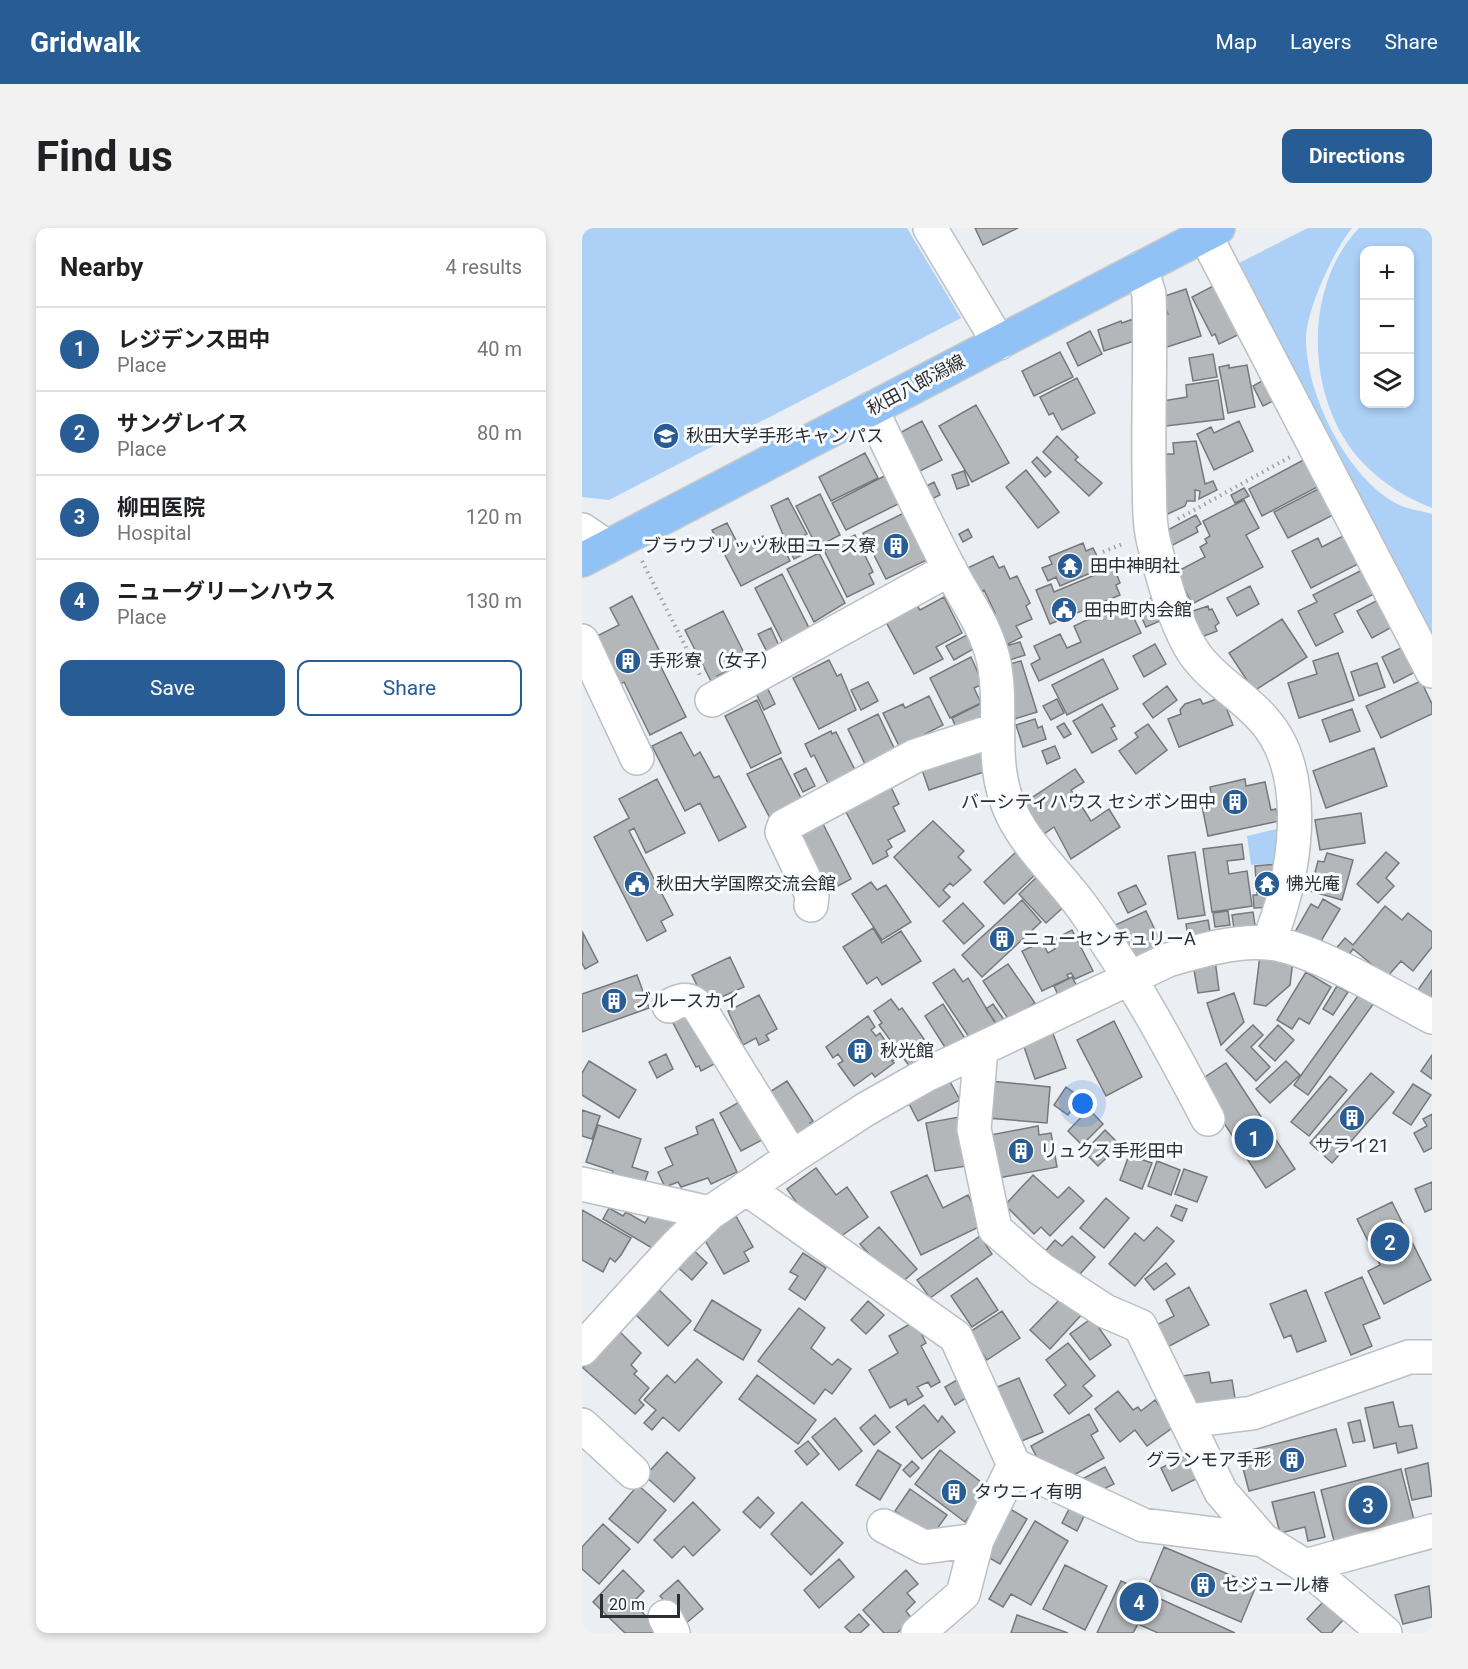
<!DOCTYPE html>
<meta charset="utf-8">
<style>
body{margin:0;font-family:Roboto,"Noto Sans JP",sans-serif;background:#f2f2f2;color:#202124}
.controls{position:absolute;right:18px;top:18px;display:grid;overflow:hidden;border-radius:12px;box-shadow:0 3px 9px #0003}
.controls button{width:54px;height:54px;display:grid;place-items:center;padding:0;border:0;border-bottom:2px solid #e0e0e0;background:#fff;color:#202124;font:30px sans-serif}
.scale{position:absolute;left:18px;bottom:15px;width:80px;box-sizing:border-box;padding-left:6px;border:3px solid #2c2e2f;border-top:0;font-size:16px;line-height:21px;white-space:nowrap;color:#2c2e2f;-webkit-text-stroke:4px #f8fbff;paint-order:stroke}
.you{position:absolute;left:501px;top:876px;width:21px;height:21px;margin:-15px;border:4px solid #fff;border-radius:50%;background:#1a73e8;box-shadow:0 0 0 9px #1a73e833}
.badge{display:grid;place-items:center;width:39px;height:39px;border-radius:50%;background:#275c95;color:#fff;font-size:20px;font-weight:700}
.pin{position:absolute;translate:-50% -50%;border:3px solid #fff;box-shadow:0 2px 6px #0006}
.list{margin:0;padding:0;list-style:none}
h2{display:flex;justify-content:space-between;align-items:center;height:78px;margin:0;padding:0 24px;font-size:26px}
h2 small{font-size:20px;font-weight:400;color:#757577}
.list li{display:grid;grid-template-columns:39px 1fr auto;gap:18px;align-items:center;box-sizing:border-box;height:84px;padding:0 24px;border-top:2px solid #e0e0e0}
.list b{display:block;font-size:22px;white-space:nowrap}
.list p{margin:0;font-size:20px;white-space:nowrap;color:#757577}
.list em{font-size:20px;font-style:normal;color:#757577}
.actions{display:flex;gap:12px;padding:18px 24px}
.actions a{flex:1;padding:14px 0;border:2px solid #275c95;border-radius:12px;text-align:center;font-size:21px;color:#275c95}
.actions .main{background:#275c95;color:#fff}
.icon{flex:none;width:33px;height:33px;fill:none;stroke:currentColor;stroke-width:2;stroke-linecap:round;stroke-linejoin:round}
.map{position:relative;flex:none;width:850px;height:1405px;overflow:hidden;border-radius:12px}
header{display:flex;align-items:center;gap:36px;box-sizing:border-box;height:84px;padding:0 30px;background:#275c95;color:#fff}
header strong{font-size:28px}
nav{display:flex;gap:33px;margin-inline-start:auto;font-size:21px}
.intro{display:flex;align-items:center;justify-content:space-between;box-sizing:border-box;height:144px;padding:0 36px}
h1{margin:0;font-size:42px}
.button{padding:15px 27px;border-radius:12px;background:#275c95;color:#fff;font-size:21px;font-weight:700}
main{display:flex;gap:36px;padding:0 36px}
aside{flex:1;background:#fff;border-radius:12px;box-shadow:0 3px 9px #0003}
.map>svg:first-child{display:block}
.green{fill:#add0f7;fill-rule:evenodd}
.building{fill:#b4b7ba;stroke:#76797c;stroke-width:1.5}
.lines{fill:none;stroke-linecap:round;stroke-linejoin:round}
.minor-casing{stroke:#bcbfc3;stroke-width:36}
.major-casing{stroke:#c8c9c9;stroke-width:36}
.path{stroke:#9fa1a4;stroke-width:4;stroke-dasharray:1.5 4.5;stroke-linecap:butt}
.minor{stroke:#fff;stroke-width:33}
.major{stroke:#91c2f6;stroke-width:33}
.labels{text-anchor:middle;stroke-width:6;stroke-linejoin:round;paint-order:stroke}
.street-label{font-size:18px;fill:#2c2e2f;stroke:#f8fbff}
.poi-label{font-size:18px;fill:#2c2e2f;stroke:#f8fbff;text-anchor:start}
</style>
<header>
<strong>Gridwalk</strong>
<nav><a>Map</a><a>Layers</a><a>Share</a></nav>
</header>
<div class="intro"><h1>Find us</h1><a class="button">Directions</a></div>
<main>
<aside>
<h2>Nearby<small>4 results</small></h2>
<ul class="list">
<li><span class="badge">1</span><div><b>レジデンス田中</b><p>Place</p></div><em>40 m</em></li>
<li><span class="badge">2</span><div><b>サングレイス</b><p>Place</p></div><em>80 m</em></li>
<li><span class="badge">3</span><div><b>柳田医院</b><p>Hospital</p></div><em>120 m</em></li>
<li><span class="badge">4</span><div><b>ニューグリーンハウス</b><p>Place</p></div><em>130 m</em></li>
</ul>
<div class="actions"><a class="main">Save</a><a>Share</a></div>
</aside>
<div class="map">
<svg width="850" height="1405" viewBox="0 0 850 1405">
<rect width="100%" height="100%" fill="#ebeef2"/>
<path class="green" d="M0,0H325L379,90L27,272L0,269Z
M726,0H770C752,22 723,84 724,113C725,168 765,249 815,276C825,281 839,283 850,286V414L657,35Z
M777,0H850V280C825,270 801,256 781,235C724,175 719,61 777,0ZM782,22H828V176H782Z
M703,599L702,635L669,637L665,608Z"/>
<path class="building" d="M393,0H436L401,17Z
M637,55L658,106L637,116L633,106L630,108L610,69Z
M604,61L619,108L579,121L574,90L586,86L580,69Z
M551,91L558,111L522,123L516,102L539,93L540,95Z
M508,103L520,126L496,138L485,115Z
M478,124L491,149L452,168L440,143Z
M631,126L635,149L611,153L607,130Z
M647,137V140L665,137L673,179L646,185L637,139Z
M687,149L697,170L681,178L671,158Z
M495,150L513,185L480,202L471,185L467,187L458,169Z
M636,152L642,191L584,198L574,174L605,169L604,157Z
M394,177L427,235L390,254L357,198Z
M340,193L360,232L332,246L312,208Z
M657,193L671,223L632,242L615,206L629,199L632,205Z
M475,208L496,229L493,232L520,255L507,268L461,224Z
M614,213L623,256L631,253L635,262L617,271L618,263L613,262V273H605L603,278L577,290L582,226H592L591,215Z
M283,225L296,250L249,273L237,249Z
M455,229L469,244L463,249L450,234Z
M727,229L741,256L680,288L667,261Z
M444,242L477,284L456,300L424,259Z
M382,243L387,257L375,261L370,247Z
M308,245L318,275L264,302L250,275Z
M352,254L358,267L342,275L335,263Z
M662,260L667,268L653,275L649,267Z
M738,260L751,287L706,310L692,284Z
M238,266L258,307L235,319L214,278Z
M206,270L225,306L221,308L224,313L227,311L232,321L212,331L207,321L210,319L207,314L205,316L189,278Z
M662,272L677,300L664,307L681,339L610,376L594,344L623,329L618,319L625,315L623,311L628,308L621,293Z
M324,284L347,331L304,351L281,305Z
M614,287L619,296L614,299L616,304L587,319L580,305Z
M145,295L156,316L161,313L163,317L181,308L187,319L198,313L208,333L159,358L130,302Z
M386,301L390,309L381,314L377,306Z
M273,307L291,344L287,346L292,356L265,369L242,322Z
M763,307L778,335L729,360L710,323L736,310L740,319Z
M501,315L504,323L511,320L517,332L509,335L513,343L478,358L474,349L466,353L460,340L470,336L467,329Z
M237,325L263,375L232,394L205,341Z
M411,328L417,340L422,338L428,351L435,348L448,375L444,378L450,391L434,398L440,409L420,419L405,389L413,385L402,362L389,368L377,344Z
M532,339L538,355L534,357L538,367L468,396L454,362L469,356L472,364Z
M780,342L792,366L752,386L761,404L734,418L716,383L735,374L731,367Z
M200,346L230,406L203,419L173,360Z
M668,358L677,376L655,388L645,370Z
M576,367L587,389L564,399L554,377Z
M50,368L77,422L72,425L104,489L68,507L42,454L39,456L32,441L22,446L5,413L37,397L28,380Z
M362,369L380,405L354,419L361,431L332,446L303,392L334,376L338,382Z
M796,372L810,399L790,410L775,383Z
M546,378L559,405L457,453L449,436L458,431L452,418L478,406L485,420L499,414L492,398L528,381L530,385Z
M626,378L627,382L630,381L637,395L633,398L635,403L617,410L608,384Z
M141,383L164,429L144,439L146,443L135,448L138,455L132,459L103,402Z
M700,391L725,429L672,463L647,425Z
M189,400L198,420L186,426L176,406Z
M385,407L393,420L372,432L364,418Z
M438,414L443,427L425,433L421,419Z
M573,416L584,436L562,449L551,428Z
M825,417L837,442L812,455L800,429Z
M756,425L772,472L717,490L706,455L735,446L731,433Z
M389,429L401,456L392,460L399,475L368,490L348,450Z
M521,431L536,461L485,487L470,457Z
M247,432L255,448L259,446L274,482L237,501L211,450Z
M439,433L455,484L429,492L420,438Z
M795,435L803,459L777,468L769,444Z
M839,453L850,476V486L799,510L784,478Z
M286,454L296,473L279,482L269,462Z
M183,455L193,476L182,482L172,461Z
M585,458L595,472L571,490L561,476Z
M347,468L361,497L343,506L346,512L320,524L301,485L321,476L323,480Z
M640,469L651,497L597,519L586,491L599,486L598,482L603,476L618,471L621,476Z
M475,471L482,485L469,492L461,478Z
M175,472L199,525L169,540L143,488Z
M402,474L398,496L376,504L370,490Z
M520,476L533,498L529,500L535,511L510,525L491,493Z
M770,481L778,503L748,514L740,492Z
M296,486L313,522L283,536L266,501Z
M453,491L456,500L460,498L464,511L441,519L434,497Z
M482,495L489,506L482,510L475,499Z
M566,496L585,522L554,546L537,523L556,509L553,505Z
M249,503L250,506L254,504L274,544L247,557L232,527L229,529L223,516Z
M99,504L112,528L118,524L132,550L137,548L164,599L137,613L118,575L103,583L70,518Z
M396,517L405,543L347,562L339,539Z
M473,518L478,530L465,536L460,523Z
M792,520L805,558L744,580L731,543Z
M199,530L222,576L189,592L165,546Z
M224,540L233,558L221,564L212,546Z
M493,541L502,554L489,562L509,593L527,581L538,599L489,631L472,599L462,606L439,577Z
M75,551L103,605L64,625L52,600L47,603L91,687L79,693L84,703L65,713L12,609L47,590L37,571Z
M663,551L664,558L683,554L689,582L694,581L697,593L626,608L618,568L629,565L628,559Z
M306,553L317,576L311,579L323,603L306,612L310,619L304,623L306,628L291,636L262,580Z
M779,585L783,615L738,622L733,592Z
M351,593L382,623L376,629L389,642L371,658L368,655L361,662L368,669L357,679L312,629Z
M240,594L269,651L243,665L214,608Z
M660,616L662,631L645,633L647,646L665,643L670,678L630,684L621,621Z
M435,623L455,645L422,676L402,654Z
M613,624L623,687L596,691L586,628Z
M804,624L817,635L804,650L812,658L796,675L775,656Z
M745,625L771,632L760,672L728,663L736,633L742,634Z
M697,636L693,679L672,680L671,667H675L673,638Z
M458,646L485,676L464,695L437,666Z
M289,654L295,662L304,657L329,694L300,712L270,666Z
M554,657L564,676L546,685L536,665Z
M741,671L758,681L732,725L709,711L729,676L736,680Z
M440,672L459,694L400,749L380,727Z
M381,675L402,698L382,716L361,693Z
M803,678L820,692L826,685L850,704V719L831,743L819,733L805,749L771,721L763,732L752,723L763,710L771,717Z
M564,683L581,719L548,734L531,698Z
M646,683L648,697L633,699L631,685Z
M671,684L674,704L653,707L650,687Z
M626,692L630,714L607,717L604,696Z
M291,700L300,715L319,703L339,733L300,757L295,749L285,756L261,719Z
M490,702L511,743L493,751L489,745L485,747L487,750L460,763L440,723L460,714L466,725L473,721L469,713Z
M1,705L16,734L3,741L0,735Z
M678,727L711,732L708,757L684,778L672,776Z
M148,729L162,759L124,776L110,747Z
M633,732L637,762L616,765L611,736Z
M426,736L453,775L427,792L401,753Z
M372,741L381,754L386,750L415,798L389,812L351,755Z
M850,742V778L833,766Z
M724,744L749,759L727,796L717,790L710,801L695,792Z
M55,747L67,780L0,804V766Z
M490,749L497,762L478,771L472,758Z
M755,758L766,764L751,787L741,781Z
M652,765L662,794L639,817L625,775Z
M778,765L792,775L726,867L712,857Z
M177,767L195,801L184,807L187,812L177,817L174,810L161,817L146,783Z
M309,771L317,782L320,780L342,811L339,813L350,829L331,843L297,797L300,795L292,783Z
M361,776L384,812L366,824L343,788Z
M411,776L423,793L416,798L404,781Z
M107,784L136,834L119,843L117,838L114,839L90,793Z
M286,788L293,799L289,802L294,808L298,805L315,830L310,833L312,835L293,849L290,845L272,858L256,836L261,833L256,826L251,830L244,819Z
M532,793L560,849L524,868L495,812Z
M671,797L681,807L669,819L688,839L674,853L644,822Z
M696,797L712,812L693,833L677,818Z
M470,803L484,840L453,851L440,813Z
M84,826L91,841L75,850L67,834Z
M850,827V851L839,843Z
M7,833L54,862L37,890L0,867V845Z
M704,833L718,847L688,875L674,861Z
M644,835L713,941L684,960L631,878L620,851Z
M789,845L812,864L750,935L728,915Z
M748,848L765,862L727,908L709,894Z
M366,850L378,872L336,893L325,872Z
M205,853L231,893L228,895L230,899L214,909L186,865Z
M408,853L468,859L465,895L405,890Z
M831,856L849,867L829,897L811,885Z
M484,859L498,869L486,887L472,877Z
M159,873L180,912L159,923L138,885Z
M507,881L521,896L500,917L486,903Z
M0,882L18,888L10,911L0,908Z
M850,886V920L842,924L832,905L845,898L841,891Z
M377,889L385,938L353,943L344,895Z
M131,891L155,944L129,956L126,950L99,959L96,954L83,959L76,944L91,937L83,920L116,906L114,899Z
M16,897L59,911L50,939L66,944L59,965L28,954L31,943L4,934Z
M456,898L457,907L469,905L475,939L411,951L403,908Z
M523,902L538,917L516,938L502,924Z
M547,927L570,935L560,961L538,952Z
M575,933L598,942L589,967L566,958Z
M234,940L254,967L265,959L286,989L245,1018L205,961Z
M602,941L625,949L615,974L593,966Z
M345,947L361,980L386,967L401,997L339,1027L309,964Z
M451,947L476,970L487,959L502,973L468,1008L459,999L452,1006L423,977Z
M850,954V981L843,984L833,961Z
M524,970L547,990L522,1020L498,1000Z
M810,974L849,1052L802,1076L786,1043L798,1037L775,991Z
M594,977L605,981L600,993L589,988Z
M27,980L41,988L44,984L63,995L69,985L98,990L75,1023L21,991Z
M0,982L49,1010L39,1027L33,1034L28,1030L21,1044L0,1032Z
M154,988L171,1019L162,1024L167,1033L142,1046L120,1007Z
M297,999L335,1041L316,1058L278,1016Z
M575,999L592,1013L553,1058L527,1036L553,1005L562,1013Z
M398,1008L410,1026L348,1070L335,1052Z
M490,1008L513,1029L491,1054L460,1027L473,1012L480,1018Z
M107,1018L125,1035L110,1052L91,1035Z
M221,1025L244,1040L223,1072L207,1061L216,1048L208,1044Z
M584,1035L593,1046L572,1062L563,1051Z
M780,1049L798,1090L781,1097L790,1118L769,1127L743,1065Z
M395,1050L416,1082L390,1099L369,1068Z
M607,1059L627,1097L580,1122L569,1100L592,1088L584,1072Z
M75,1060L109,1093L86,1118L51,1084Z
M724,1062L744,1113L715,1124L709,1107L702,1110L688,1076Z
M483,1066L502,1084L468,1121L448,1102Z
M130,1072L179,1102L161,1132L112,1102Z
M286,1073L302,1087L284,1106L269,1092Z
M217,1080L243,1100L229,1120L250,1137L256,1131L269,1141L250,1166L243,1161L232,1176L176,1133Z
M420,1083L438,1110L405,1132L386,1105Z
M510,1090L529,1117L508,1132L488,1106Z
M333,1093L344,1115L339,1118L358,1154L349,1159L346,1154L335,1159L341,1168L326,1177L324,1171L308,1180L287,1142L316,1125L307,1108Z
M35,1101L59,1125L49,1137L55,1143L52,1146L67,1160L57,1172L62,1177L53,1186L1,1140Z
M486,1115L513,1148L501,1158L510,1168L487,1186L472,1167L484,1157L464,1132Z
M115,1131L140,1154L97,1203L81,1189L70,1202L62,1195L74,1182L62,1172L85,1147L93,1155Z
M627,1144L629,1155L650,1152L654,1176L607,1184L593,1149Z
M175,1147L234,1192L216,1216L157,1171Z
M380,1149L390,1166L373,1177L363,1159Z
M437,1150L461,1204L435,1215L411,1161Z
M536,1163L551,1182L556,1179L559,1183L573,1172L593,1198L565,1218L553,1202L538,1214L513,1181Z
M811,1174L817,1199L830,1197L835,1220L816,1225L814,1215L792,1220L783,1180Z
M342,1177L356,1194L360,1188L373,1204L340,1231L314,1199Z
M507,1186L516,1203L509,1207L522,1230L485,1251L478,1239L464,1247L449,1218Z
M293,1187L308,1204L292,1217L278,1200Z
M253,1190L280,1223L257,1242L230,1209Z
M778,1192L783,1213L771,1215L766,1195Z
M754,1201L764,1238L667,1263L657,1225Z
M226,1213L237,1226L225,1237L213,1223Z
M296,1222L319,1237L298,1272L274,1257Z
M358,1222L404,1258L395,1271L398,1274L383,1294L333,1256Z
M85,1224L113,1250L92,1274L63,1248Z
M604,1227L616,1250L590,1263L579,1240Z
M330,1233L337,1240L328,1249L321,1242Z
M846,1235L850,1268L830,1272L823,1241Z
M523,1239L532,1256L511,1266L502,1250Z
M819,1241L832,1292L752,1313L739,1262Z
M56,1257L84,1282L56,1315L27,1291Z
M328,1261L365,1287L349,1309L313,1283Z
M732,1264L743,1309L726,1313L723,1299L698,1305L690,1274Z
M176,1269L192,1285L178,1300L161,1284Z
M111,1274L138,1302L111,1328L102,1318L90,1330L72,1312Z
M220,1274L261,1315L229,1347L189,1306Z
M420,1276L445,1291L418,1336L404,1328L411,1318L399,1311Z
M489,1277L504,1284L495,1303L480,1295Z
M453,1293L486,1313L449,1377L429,1366L421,1379L407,1371Z
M21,1296L48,1321L17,1356L0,1341V1319Z
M582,1319L674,1358L659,1394L567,1355Z
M257,1331L272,1349L237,1380L222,1362Z
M483,1337L525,1358L503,1402L461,1381Z
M41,1342L62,1363L51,1374L79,1405H43L11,1374Z
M324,1342L336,1356L325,1365L333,1374L324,1383L330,1391L315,1405H302L281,1382Z
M96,1352L121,1381L103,1396L78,1368Z
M539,1353L653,1405H576L556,1396L551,1405H515Z
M847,1358L850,1389L821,1396L813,1367Z
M741,1374L761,1392L749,1405H740L725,1391Z
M277,1386L287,1397L278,1405H269L263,1399Z
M435,1387L486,1405H429Z"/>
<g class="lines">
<g class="minor-casing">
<path id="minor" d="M348,0L417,115
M623,7L850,443
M559,40L567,66C569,125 566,184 567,243C568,268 566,295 573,319C581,351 594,399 612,425C631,452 660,467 681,491C731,546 713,652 686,715
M289,181C315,234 340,288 367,340C382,369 403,397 411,430C423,483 405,533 430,586C447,621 478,648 501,680C549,746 588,819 626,891
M0,302L25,319
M0,413L55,530
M130,472L368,341
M229,677L230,667L200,604L202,598L333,528L414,502
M87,778C100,771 108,769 118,781L210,929
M399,821L392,901L413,1001L459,1041L523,1083L558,1098L639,1264L681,1312
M0,956L128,985
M164,960L374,1109L432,1237L561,1297L681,1312L723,1338L803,1405
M0,1121L94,1018L128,985L210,929L284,881L346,846L586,732C616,723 654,712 686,715C728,718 810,768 850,789
M606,1193L670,1185L827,1129H850
M0,1197L51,1244
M302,1298L342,1319L395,1312L432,1237
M723,1338L850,1303
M83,1389L91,1405
M336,1405L381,1366L395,1312"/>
</g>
<g class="major-casing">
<path id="major" d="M0,332L636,0"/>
</g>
<path class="path" d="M596,291L708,229
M521,324L543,315
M60,333L118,447"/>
<use href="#minor" class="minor"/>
<use href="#major" class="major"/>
</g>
<defs>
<g id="university-disc" transform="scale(1.35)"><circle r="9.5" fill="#275c95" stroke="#f8fbff"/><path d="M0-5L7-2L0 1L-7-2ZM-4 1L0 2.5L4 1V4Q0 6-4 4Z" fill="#fff"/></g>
<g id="building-disc" transform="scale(1.35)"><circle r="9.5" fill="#275c95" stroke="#f8fbff"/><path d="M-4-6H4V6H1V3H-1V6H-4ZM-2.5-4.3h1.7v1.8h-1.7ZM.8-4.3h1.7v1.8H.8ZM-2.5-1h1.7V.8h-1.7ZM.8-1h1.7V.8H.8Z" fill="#fff"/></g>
<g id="temple-disc" transform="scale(1.35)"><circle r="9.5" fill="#275c95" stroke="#f8fbff"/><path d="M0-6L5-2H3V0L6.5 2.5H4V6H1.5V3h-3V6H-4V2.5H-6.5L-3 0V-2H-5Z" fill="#fff"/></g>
<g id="civic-disc" transform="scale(1.35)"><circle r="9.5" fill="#275c95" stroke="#f8fbff"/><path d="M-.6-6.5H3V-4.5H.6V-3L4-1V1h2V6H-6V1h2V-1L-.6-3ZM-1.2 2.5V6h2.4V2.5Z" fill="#fff"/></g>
</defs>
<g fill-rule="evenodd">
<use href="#university-disc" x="84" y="208"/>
<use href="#building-disc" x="314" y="318"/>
<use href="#temple-disc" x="488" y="338"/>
<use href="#civic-disc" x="482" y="382"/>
<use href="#building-disc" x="46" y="433"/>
<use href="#building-disc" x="653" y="574"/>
<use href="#civic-disc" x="55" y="656"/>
<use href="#temple-disc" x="685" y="656"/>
<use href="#building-disc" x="420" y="711"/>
<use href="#building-disc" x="32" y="773"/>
<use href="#building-disc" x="278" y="823"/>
<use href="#building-disc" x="770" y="890"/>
<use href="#building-disc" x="439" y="923"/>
<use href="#building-disc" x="710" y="1232"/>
<use href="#building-disc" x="372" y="1264"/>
<use href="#building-disc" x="621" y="1357"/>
</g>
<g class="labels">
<g class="street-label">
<text transform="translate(334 157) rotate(-28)" y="6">秋田八郎潟線</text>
</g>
<g class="poi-label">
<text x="104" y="214">秋田大学手形キャンパス</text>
<text x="294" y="324" text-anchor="end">ブラウブリッツ秋田ユース寮</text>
<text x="508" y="344">田中神明社</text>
<text x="502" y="388">田中町内会館</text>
<text x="66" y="439">手形寮 （女子）</text>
<text x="634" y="580" text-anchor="end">バーシティハウス セシボン田中</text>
<text x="74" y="662">秋田大学国際交流会館</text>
<text x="704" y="662">怫光庵</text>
<text x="440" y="717">ニューセンチュリーA</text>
<text x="51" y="779">ブルースカイ</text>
<text x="298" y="829">秋光館</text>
<text x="770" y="924" text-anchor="middle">サライ21</text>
<text x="458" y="929">リュクス手形田中</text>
<text x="690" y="1238" text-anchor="end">グランモア手形</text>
<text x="392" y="1270">タウニィ有明</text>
<text x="640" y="1363">セジュール椿</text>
</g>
</g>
</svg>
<div class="controls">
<button>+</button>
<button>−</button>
<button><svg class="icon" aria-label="layers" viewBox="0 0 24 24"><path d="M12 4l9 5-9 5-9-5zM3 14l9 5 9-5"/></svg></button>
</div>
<div class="scale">20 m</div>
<div class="you"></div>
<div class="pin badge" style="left:672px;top:910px">1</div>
<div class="pin badge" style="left:808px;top:1014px">2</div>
<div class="pin badge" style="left:786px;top:1277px">3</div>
<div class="pin badge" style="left:557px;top:1374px">4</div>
</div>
</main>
